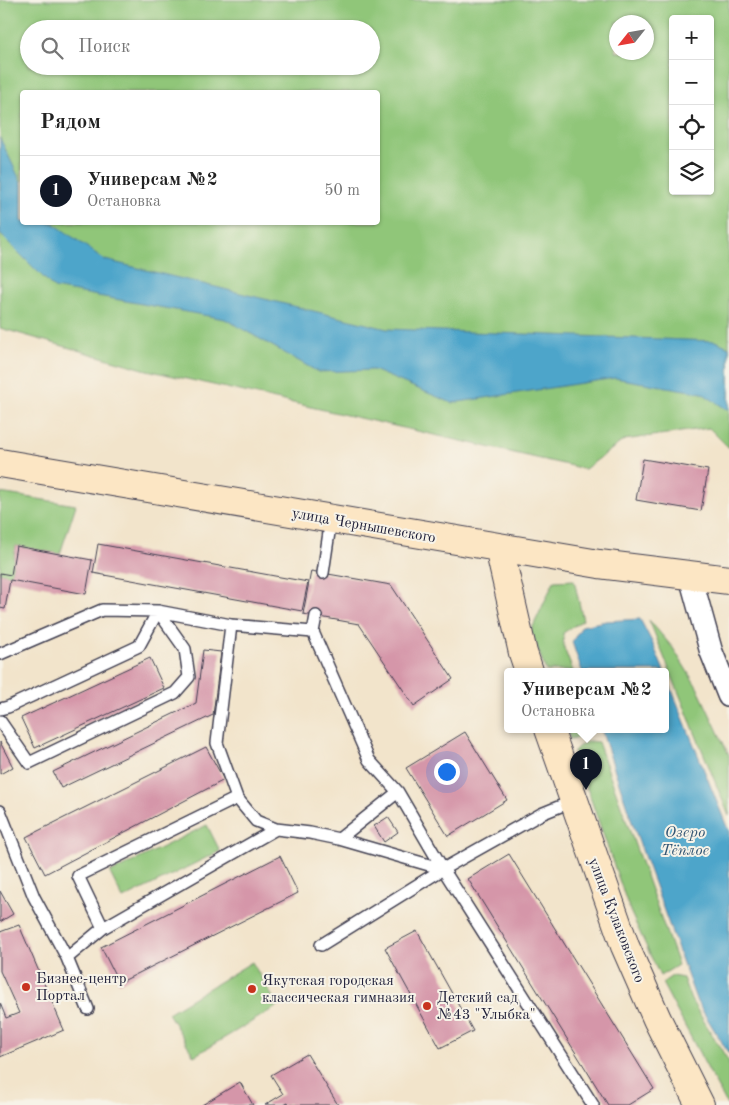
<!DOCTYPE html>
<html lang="ru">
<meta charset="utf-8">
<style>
body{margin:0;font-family:"Old Standard TT",serif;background:#f2f2f2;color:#222}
.controls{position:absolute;right:15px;top:15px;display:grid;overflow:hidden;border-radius:5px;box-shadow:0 1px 4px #0004}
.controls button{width:45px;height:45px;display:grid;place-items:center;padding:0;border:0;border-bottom:1px solid #e0e0e0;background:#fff;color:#222;font:25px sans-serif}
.compass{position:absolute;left:609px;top:15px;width:45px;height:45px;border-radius:50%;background:#fff;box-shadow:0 1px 4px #0004;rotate:239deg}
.you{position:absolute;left:446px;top:771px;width:18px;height:18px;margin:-12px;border:4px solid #fff;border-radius:50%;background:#1a73e8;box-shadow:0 0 0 8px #1a73e833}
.badge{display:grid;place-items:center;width:32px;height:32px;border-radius:50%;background:#111827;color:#fff;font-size:16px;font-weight:700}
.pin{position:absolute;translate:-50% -41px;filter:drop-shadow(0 1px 2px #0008)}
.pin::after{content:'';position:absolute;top:26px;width:18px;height:15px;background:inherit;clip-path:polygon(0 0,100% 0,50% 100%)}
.popup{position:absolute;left:504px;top:668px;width:165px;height:65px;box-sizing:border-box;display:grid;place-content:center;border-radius:5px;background:#fff;filter:drop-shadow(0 1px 4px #0005);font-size:16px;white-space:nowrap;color:#767676}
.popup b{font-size:19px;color:#222}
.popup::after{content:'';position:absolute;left:50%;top:100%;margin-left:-10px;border:10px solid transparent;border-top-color:#fff}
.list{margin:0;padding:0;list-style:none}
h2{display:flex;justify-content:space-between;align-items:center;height:65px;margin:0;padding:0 20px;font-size:21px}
h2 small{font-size:16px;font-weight:400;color:#767676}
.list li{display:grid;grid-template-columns:32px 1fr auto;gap:15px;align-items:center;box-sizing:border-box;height:70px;padding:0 20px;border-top:1px solid #e0e0e0}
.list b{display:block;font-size:19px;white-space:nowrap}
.list p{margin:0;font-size:16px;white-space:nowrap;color:#767676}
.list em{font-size:16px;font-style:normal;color:#767676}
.icon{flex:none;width:28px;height:28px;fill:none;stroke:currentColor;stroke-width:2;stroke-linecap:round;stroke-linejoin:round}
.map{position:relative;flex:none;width:729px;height:1105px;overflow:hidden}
.search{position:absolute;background:#fff;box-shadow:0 1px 4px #0004;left:20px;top:20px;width:360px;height:55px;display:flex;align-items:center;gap:12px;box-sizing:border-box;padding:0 18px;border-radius:28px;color:#767676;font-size:19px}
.panel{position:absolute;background:#fff;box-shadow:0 1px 4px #0004;left:20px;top:90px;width:360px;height:135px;border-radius:5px}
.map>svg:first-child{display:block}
.green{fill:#90c679;stroke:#59745a;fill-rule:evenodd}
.water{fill:#4da5ca;stroke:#386482}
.building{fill:#d596a9}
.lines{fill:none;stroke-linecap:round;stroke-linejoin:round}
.lane-casing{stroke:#413f51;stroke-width:14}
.street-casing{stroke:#413f51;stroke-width:25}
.secondary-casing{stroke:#413f51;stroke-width:30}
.lane{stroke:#fff;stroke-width:11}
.street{stroke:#fff;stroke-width:22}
.secondary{stroke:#fce6c4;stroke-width:28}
.poi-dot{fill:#c8321e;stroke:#f7f3e8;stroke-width:2}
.labels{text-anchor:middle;stroke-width:4;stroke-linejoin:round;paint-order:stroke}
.street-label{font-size:15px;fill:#22223b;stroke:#f7f3e8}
.poi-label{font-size:15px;fill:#22223b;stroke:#f7f3e8;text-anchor:start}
.water-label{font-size:16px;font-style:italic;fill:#335674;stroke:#f7f3e8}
</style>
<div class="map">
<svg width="729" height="1105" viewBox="0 0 729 1105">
<rect width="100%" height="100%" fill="#f7f3e8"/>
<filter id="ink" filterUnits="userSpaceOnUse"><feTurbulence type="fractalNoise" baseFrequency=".02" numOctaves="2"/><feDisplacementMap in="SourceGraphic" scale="10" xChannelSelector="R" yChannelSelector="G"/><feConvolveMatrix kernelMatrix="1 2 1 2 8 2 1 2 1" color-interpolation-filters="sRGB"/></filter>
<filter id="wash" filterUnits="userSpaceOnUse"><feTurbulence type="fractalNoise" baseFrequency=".0096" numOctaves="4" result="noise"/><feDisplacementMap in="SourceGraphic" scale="20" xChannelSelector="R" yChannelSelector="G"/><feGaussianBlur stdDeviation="1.12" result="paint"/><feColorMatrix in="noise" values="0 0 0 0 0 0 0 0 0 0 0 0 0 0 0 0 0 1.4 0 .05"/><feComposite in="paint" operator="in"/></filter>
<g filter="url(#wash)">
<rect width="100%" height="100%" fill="#f2e4cb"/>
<path class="green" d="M0,0H729V448L709,428L624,440L585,469L147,370L0,328ZM673,19H710V191H673ZM616,22H646V52H616ZM29,29H371V66H29ZM22,92H378V222H22Z
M0,493L76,505L60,554L16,546L11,575L0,573Z
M574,580L583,620L563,633L564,648L573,671H546L531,631L554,581Z
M649,620L673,648L697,687L729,755V816Z
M566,729H591L589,735L570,739Z
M588,741L598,742L678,965L660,976L630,911L574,751L578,747Z
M207,825L220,851L123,899L110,873Z
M252,962L278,1006L194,1056L168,1013Z
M672,976L683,978L691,1000L729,1062V1105H727L662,983Z"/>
<path class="water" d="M0,138L22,184V222L53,223L105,260L387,329L715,341L729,347V411L702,393L615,378L452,403L373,370L318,372L225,319L54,288L0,234Z
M640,619L652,642L664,671H582L572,642L582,626L606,621Z
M665,673L729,832V1054L697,1002L633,825L601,729H665Z"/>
<g id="blocks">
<path class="building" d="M643,459L708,470L701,511L636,500Z
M98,544L308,582L302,611L93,573Z
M16,546L92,560L86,594L10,580L5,609L0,608V573L11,575Z
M311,571L391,585L453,679L414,706L359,624L303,614Z
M203,650L221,652L213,715L61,788L53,772L196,703Z
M150,658L164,688L35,748L21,718Z
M465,732L507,800L448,836L406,768Z
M0,742L13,767L0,774Z
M206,747L224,780L45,874L26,837Z
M388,817L398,832L384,842L374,826Z
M509,854L654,1089L628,1105H608L468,879Z
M280,856L298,893L119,983L101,947Z
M0,891L13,914L0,922Z
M19,925L64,1030L0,1057V1003L6,1018L19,1013L0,971V932Z
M417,931L473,1031L440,1048L385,948Z
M307,1054L338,1105H289L288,1103L284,1105H265L283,1094L271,1075Z
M240,1082L253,1105H202Z"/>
</g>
</g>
<g filter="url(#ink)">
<use href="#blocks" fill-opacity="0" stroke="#413f51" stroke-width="1"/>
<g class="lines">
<g class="lane-casing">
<path id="lane" d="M323,573L331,519
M316,616L313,632L369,760L398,792L443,869L593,1105
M231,625L313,632
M0,654L102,610L158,611L231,625L217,743L237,798L256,821L276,829L310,833L339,839L443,869L541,814L573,801
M0,709L8,707L139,646L158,611
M0,721L29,763L175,693L189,677L185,649L158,611
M0,811L34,897L67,958
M339,839L398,792
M103,928L78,876L237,798
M321,945L443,869
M88,1009L67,958L103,928L276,829"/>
</g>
<g class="street-casing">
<path id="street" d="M690,575L711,651L729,696"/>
</g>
<g class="secondary-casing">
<path id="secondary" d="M0,463L599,564L729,580
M499,548L523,653L529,671
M549,729L625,946L657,1019L700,1105"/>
</g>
<use href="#lane" class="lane"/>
<use href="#street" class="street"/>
<use href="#secondary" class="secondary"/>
</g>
</g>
<g class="poi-dot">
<circle cx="26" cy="987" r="5"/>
<circle cx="252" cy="989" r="5"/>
<circle cx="427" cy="1006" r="5"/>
</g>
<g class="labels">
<g class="street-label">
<text transform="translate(364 525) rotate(10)" y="5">улица Чернышевского</text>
<text transform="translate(617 920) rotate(69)" y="5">улица Кулаковского</text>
</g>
<g class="poi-label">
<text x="36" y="983">Бизнес-центр<tspan x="36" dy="17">Портал</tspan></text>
<text x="262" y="985">Якутская городская<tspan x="262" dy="17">классическая гимназия</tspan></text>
<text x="437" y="1002">Детский сад<tspan x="437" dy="17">№43 "Улыбка"</tspan></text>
</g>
<g class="water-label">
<text x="685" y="837">Озеро<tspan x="685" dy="18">Тёплое</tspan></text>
</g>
</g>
</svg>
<div class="controls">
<button>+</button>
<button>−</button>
<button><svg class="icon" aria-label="locate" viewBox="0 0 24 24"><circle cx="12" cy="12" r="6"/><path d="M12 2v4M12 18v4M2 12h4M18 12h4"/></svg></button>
<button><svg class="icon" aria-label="layers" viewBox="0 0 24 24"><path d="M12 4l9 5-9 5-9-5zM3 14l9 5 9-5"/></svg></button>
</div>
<svg class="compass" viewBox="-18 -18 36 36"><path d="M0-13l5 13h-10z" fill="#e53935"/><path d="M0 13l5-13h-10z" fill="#767676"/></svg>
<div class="you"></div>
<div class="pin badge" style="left:586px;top:790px">1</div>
<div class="popup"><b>Универсам №2</b>Остановка</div>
<div class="search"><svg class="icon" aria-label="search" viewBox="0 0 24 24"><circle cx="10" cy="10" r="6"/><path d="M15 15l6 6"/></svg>Поиск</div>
<section class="panel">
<h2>Рядом<small></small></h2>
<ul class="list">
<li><span class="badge">1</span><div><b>Универсам №2</b><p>Остановка</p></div><em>50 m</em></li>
</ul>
</section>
</div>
